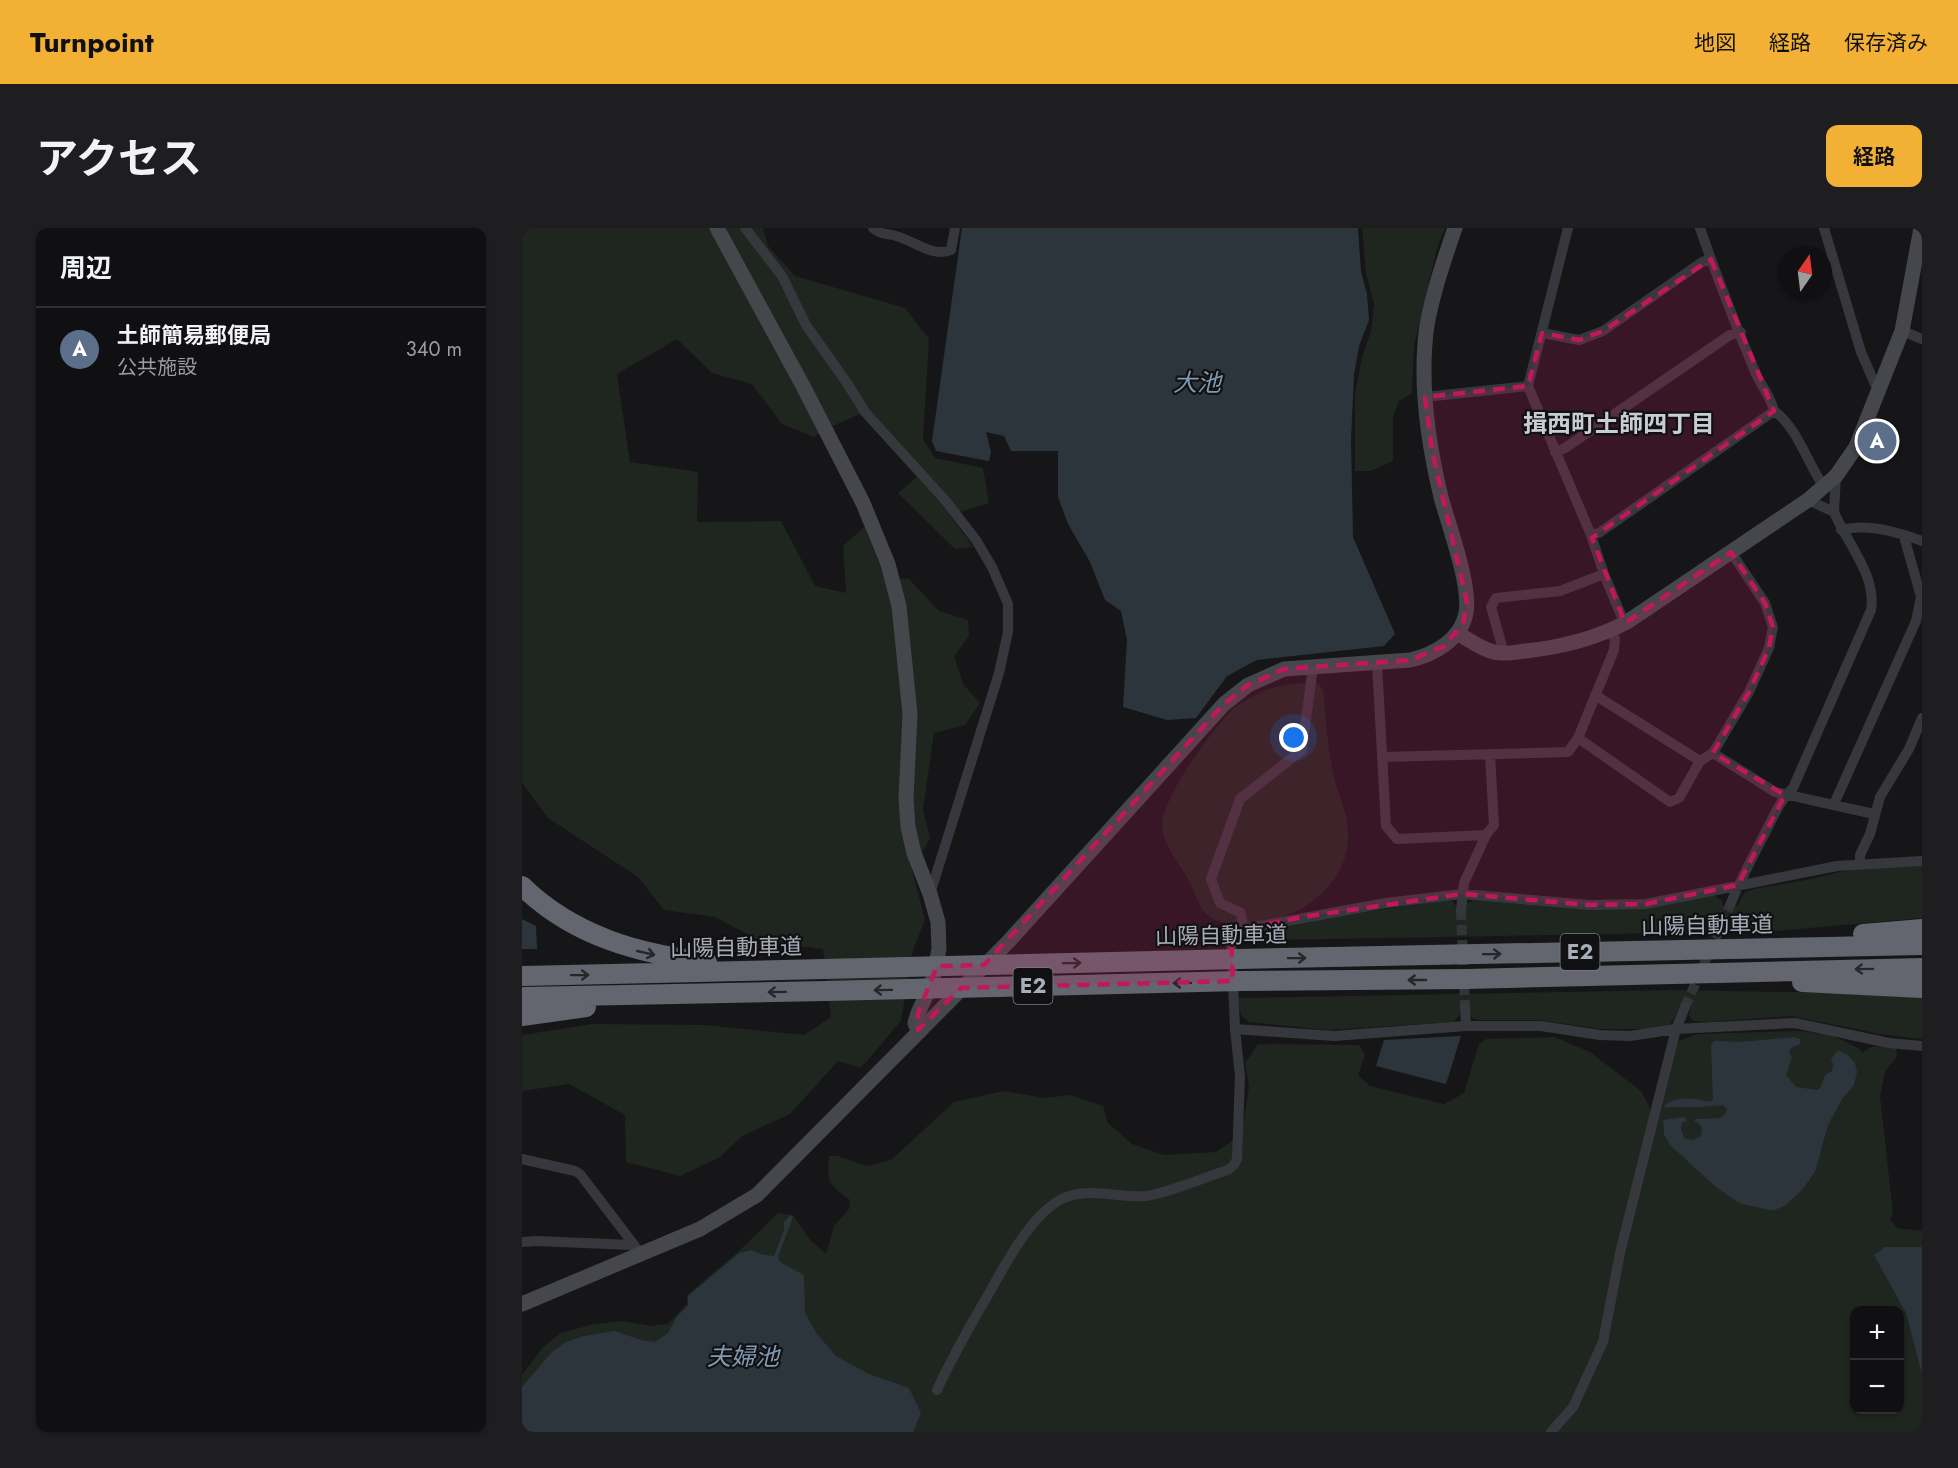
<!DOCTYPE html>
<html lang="ja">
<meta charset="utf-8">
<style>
body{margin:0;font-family:Jost,"Noto Sans JP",sans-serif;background:#1e1e20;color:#f1f3f6}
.controls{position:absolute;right:18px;bottom:18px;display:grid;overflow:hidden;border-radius:12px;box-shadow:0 2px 4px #0004}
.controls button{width:54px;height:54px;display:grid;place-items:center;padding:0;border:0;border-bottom:2px solid #303032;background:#101012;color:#f1f3f6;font:30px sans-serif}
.compass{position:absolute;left:1256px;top:18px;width:54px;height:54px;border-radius:50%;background:#101012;box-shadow:0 2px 4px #0004;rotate:14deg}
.you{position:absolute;left:772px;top:510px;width:21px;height:21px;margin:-15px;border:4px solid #fff;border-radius:50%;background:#1a73e8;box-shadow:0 0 0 9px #1a73e833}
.badge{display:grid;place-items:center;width:39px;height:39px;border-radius:50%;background:#f2b134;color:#fff;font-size:20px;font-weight:700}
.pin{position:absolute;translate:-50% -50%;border:3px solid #fff;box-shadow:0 2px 6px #0006}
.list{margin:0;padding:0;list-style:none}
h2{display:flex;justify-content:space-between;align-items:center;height:78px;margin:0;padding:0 24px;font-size:26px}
h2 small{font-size:20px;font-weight:400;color:#9c9d9f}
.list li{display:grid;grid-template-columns:39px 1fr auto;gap:18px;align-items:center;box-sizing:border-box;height:84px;padding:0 24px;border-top:2px solid #303032}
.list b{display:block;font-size:22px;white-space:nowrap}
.list p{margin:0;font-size:20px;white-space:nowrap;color:#9c9d9f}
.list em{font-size:20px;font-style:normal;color:#9c9d9f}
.map{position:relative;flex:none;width:1400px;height:1204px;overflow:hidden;border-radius:12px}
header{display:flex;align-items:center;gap:36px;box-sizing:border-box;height:84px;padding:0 30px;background:#f2b134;color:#111}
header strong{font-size:28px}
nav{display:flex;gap:33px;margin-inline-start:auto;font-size:21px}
.intro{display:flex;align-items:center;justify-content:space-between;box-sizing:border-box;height:144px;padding:0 36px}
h1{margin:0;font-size:42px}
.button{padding:15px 27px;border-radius:12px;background:#f2b134;color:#111;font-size:21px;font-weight:700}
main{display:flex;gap:36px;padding:0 36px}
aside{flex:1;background:#101012;border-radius:12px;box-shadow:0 2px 4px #0004}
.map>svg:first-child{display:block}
.green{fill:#1e261f;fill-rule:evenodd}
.water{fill:#2c353c}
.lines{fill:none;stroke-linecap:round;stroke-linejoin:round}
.street-tunnel{stroke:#333438;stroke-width:10;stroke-dasharray:10 5;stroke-linecap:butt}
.street{stroke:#37383d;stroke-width:10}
.secondary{stroke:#45474d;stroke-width:15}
.highway{stroke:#63666e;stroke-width:20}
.highway-bridge{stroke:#63666e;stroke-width:20}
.oneway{stroke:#26262a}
.marked{fill:#c2185b;fill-opacity:0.2;stroke:#c2185b;stroke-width:4.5;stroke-dasharray:12 8;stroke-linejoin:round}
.labels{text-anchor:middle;stroke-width:4.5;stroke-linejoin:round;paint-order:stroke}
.shield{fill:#111113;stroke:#7b7e86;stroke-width:1.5}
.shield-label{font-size:21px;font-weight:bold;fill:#a8adb8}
.street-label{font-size:22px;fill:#a8adb8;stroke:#111113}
.water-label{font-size:24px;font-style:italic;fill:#7f9bb3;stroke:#111113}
.neighbourhood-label{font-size:24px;font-weight:bold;fill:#c9ccd4;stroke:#111113}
</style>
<header>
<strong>Turnpoint</strong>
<nav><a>地図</a><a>経路</a><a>保存済み</a></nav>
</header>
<div class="intro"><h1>アクセス</h1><a class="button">経路</a></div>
<main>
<aside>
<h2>周辺<small></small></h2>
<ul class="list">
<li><span class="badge" style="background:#5c6f8a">A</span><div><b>土師簡易郵便局</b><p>公共施設</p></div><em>340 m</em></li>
</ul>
</aside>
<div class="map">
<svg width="1400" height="1204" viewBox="0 0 1400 1204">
<rect width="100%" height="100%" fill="#161618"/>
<path class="green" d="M0,0H241L246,18L273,48L383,80L407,111L401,211L413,230L461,240L467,275L428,287L451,319L433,321L376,265L395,249L338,186L301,202L292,209L260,196L230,156L190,145L155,111L95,146L108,234L176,244L175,294L259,293L293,358L324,365L321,318L342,299L363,349L387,351L417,383L446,392L447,408L432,428L441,456L458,475L443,497L412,505L401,581L408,610L390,642L403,692L391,722L379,793L339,840L316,833L268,886L220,908L198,929L158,948L104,934L103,887L47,856L0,863V807L70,796L182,797L282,807L309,789L301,721L238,713L193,689L142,682L116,649L26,590L0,555Z
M840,0H923L915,20L892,118L890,165L877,173L871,189V233L849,243H833V165L840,129L849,104L852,76L844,45Z
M788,454L796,455L801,462C804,489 805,517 811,544C816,571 828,583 826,614C824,641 805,665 782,679C761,692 704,706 684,686C676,678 670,656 663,646C654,631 641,616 640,598C639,571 690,502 709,483C717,475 730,469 740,464C753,457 774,456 788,454Z
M1400,637V690L1254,703L741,712L733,715L715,714L717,708L724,704L757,701L788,692L926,672L931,673L935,680L952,672L1056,681L1190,666L1200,673L1201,678H1215L1223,664L1231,661L1284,652L1327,642Z
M1153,762L1320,765L1400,769V811L1358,806L1269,788L1188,794L1171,793L1167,787L1169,779L1160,775L1148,797L1137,801H1078L1017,792H956L950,790L948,785L938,786L932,794L806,802L727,794L719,787L716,770Z
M1277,803L1309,807L1338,821L1340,825L1351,818L1374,820L1375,828L1363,844L1358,868L1371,985L1368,991L1375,1000L1400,1003V1204H0V1147L21,1119L39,1105L72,1096L101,1093L128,1098L146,1096L165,1076V1067L216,1024L256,985L271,987L289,1013L304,1026L312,998L327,981L328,972C307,957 304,953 307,928H316L345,938L369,932L432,874L482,863L523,870L548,867L581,878L586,895L610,916L642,927L694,924L710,913L722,892L727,858L723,835L736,816L837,817L843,827L836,847L848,858L922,876L942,865L957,816L964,811L1032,809L1068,824L1119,863L1128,880L1131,897L1155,814L1175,806ZM1332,1082H1378V1182H1332Z"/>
<path class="water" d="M440,0H836L839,44L845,66L847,92L837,118L832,147L829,211L831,309L873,406L862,418L735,432L705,448L674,490L645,492L601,479L605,412L599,383L583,372L568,334L546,296L536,269V223H489L482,208L464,204L469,224L467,233L414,223L410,213Z
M0,691L14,698L15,721H0Z
M939,808L924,856L854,838L862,812Z
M1272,809L1278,811V816L1269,820L1267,825L1270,829L1264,847L1274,859L1295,862L1298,860L1303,847L1310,843L1311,838L1309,831L1316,822L1326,827L1333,835L1335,844L1332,857L1320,871L1306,897L1293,944L1280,962L1264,977L1253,982H1247L1217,975L1194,959L1148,917L1142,906L1141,892L1163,889L1165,893L1160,895L1159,901L1163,911L1171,912L1179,908L1180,900L1177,895L1173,894V891L1198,890L1203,886L1205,881L1201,877L1179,879H1141C1152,867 1173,870 1188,874L1191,872L1189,819L1190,815L1193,813L1219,814Z
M269,987L271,989L256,1029L258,1034L282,1047L283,1085L295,1106L314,1128L347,1146L387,1160L399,1185L391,1204H0V1159L30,1124L44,1114L62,1108L93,1103L119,1112L133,1114L146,1105L154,1090L166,1077V1068L216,1026L229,1022L238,1026L252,1028L262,1002V994Z
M1363,1019H1400V1146L1384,1085L1352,1027Z"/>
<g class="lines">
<path class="street-tunnel" d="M939,682L943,778
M1163,779L1209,675"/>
<path class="street" d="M223,0L260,48L284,97L325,155L343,184L423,272L454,312L470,339L486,376V404L477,445L408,666
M351,0C359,7 364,5 374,8C390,12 411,30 429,22L433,0
M1046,0L1006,158L1069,307L1082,346L1099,387L1105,394
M1178,0C1195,49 1214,98 1234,146C1240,159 1249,169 1252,183C1274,197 1287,238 1302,259
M1302,0L1339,124L1356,163
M1380,103L1400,111
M1020,105L1057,112L1081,103L1180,34L1189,31
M903,169L1006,158
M1033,224L1043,220L1208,107L1219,104
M1312,284L1314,248
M1319,302C1344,295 1376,304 1400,313
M1069,307L1077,305L1252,183
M980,425V418L969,379L974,370L1038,363L1082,346
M855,435L864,598L875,611L964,607L972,597L968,527
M1073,467L1178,533L1191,525L1227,464L1247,420L1251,399L1243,375L1209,324
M1056,510L1148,574L1157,570L1178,533
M1191,525L1253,564L1352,586
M860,529L1046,524L1056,510L1092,422L1093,411L1088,403
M1312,576L1394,393L1399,369L1383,312L1384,308
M1338,636V627L1348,606L1358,569L1387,521L1400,490
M1209,675C1219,650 1232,627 1244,603C1252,588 1258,572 1271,560L1349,382C1355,348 1325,315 1312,284L1286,272
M939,682L942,655L964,607
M721,701L719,685L698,675L689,651L718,571L780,522L791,438
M943,778L944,798
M713,801L812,808L944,798H1019L1078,807L1108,808L1154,801L1273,795L1367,815L1400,818
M0,931L53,943L58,946L119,1026
M0,1014L15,1013L110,1017
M415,1162C429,1132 445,1103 462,1074C480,1043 508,985 542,970C566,959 598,970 624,968C646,965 683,949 706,942L712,937L715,931L718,848L713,801L709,708L721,701L864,675L940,666L1067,677L1124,676L1315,638L1400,633
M1029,1204L1051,1179L1081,1114L1098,1025L1154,801L1163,779"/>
<path class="secondary" d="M195,0L281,158L341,275L366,336L377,378L388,486L384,571L386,599L392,625L408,666L416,694L417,721L410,755L396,785L393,795L396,802
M935,405C946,411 959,421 972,424C982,427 994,424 1004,423C1040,419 1073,411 1105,394L1286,272L1314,248L1334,219L1380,103L1399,0
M0,1076L178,1001L235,967L486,714L702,476L726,457L762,441L888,432C911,427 939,412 944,385C949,357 927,299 919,269C906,215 897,153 905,97C911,64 922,32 933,0"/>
<path class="highway" d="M0,658C51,708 117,726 185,734
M1341,706L1400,701
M717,731L1400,717
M0,748L302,741
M719,753L945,751L1400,740
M1280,754L1400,760
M0,769L304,763
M0,788L64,779"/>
<path class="highway-bridge" d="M302,741L717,731
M304,763L719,753"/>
</g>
<defs><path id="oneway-shaft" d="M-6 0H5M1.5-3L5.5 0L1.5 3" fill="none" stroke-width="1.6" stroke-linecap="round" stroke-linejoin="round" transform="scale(1.5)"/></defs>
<g class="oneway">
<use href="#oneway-shaft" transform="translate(124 725) rotate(13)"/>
<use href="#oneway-shaft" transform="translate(970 726) rotate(-1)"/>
<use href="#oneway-shaft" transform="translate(775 730) rotate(-1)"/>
<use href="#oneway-shaft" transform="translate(550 735) rotate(-1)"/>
<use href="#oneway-shaft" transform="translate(1342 741) rotate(179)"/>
<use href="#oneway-shaft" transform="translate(58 747) rotate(-1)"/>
<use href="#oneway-shaft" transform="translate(895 752) rotate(180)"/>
<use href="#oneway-shaft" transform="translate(660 755) rotate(179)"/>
<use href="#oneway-shaft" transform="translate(361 762) rotate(179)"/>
<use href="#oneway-shaft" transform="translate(255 764) rotate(179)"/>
</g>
<path class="marked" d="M1189,31L1252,183L1070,310L1103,395L1209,324L1243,375L1251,399L1247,420L1227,464L1191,525L1263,567L1216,657L1124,676L1067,677L940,666L780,689L721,701L709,708L711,753L439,760L396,802V785L415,738L462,737L702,476L726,457L762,441L888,432L922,418L941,395L945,375L910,223L903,169L1006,158L1020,105L1057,112L1081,103Z"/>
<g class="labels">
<g class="shield">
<rect x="1038.5" y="706" width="39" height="36" rx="4.5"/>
<rect x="491.5" y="740" width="39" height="36" rx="4.5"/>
</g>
<g class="shield-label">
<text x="1058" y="731">E2</text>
<text x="511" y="765">E2</text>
</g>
<g class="street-label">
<text transform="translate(1185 697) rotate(-1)" y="8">山陽自動車道</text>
<text transform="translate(699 707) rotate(-1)" y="8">山陽自動車道</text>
<text transform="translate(214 719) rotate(-1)" y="8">山陽自動車道</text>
</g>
<g class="water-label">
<text x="675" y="163">大池</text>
<text x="221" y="1137">夫婦池</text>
</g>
<g class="neighbourhood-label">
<text x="1097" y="204">揖西町土師四丁目</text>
</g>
</g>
</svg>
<div class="controls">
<button>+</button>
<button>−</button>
</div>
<svg class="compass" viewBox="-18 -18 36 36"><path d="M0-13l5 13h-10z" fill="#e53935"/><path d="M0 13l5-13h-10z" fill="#9c9d9f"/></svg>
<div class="you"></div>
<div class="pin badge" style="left:1355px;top:213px;background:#5c6f8a">A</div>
</div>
</main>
